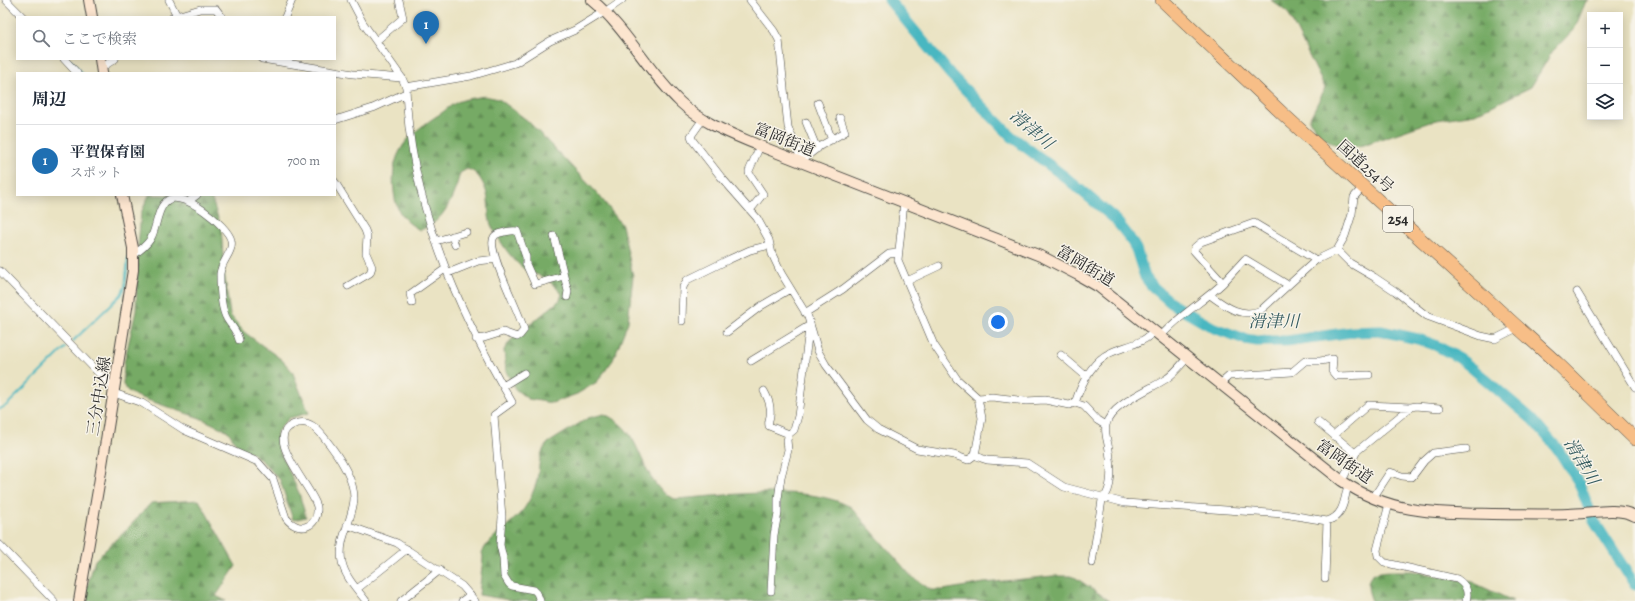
<!DOCTYPE html>
<html lang="ja">
<meta charset="utf-8">
<style>
body{margin:0;font-family:Alegreya,"Noto Serif JP",serif;background:#f6f6f7;color:#1f2937}
.controls{position:absolute;right:12px;top:12px;display:grid;overflow:hidden;border-radius:0px;box-shadow:0 2px 10px #0003}
.controls button{width:36px;height:36px;display:grid;place-items:center;padding:0;border:0;border-bottom:1px solid #e0e1e3;background:#fff;color:#1f2937;font:20px sans-serif}
.you{position:absolute;left:998px;top:322px;width:14px;height:14px;margin:-10px;border:3px solid #fff;border-radius:50%;background:#1a73e8;box-shadow:0 0 0 6px #1a73e833}
.badge{display:grid;place-items:center;width:26px;height:26px;border-radius:50%;background:#1f6fb2;color:#fff;font-size:13px;font-weight:700}
.pin{position:absolute;translate:-50% -33px;filter:drop-shadow(0 1px 2px #0008)}
.pin::after{content:'';position:absolute;top:21px;width:14px;height:12px;background:inherit;clip-path:polygon(0 0,100% 0,50% 100%)}
.list{margin:0;padding:0;list-style:none}
h2{display:flex;justify-content:space-between;align-items:center;height:52px;margin:0;padding:0 16px;font-size:17px}
h2 small{font-size:13px;font-weight:400;color:#747a83}
.list li{display:grid;grid-template-columns:26px 1fr auto;gap:12px;align-items:center;box-sizing:border-box;height:72px;padding:0 16px;border-top:1px solid #e0e1e3}
.list b{display:block;font-size:15px;white-space:nowrap}
.list p{margin:0;font-size:13px;white-space:nowrap;color:#747a83}
.list em{font-size:13px;font-style:normal;color:#747a83}
.icon{flex:none;width:22px;height:22px;fill:none;stroke:currentColor;stroke-width:2;stroke-linecap:round;stroke-linejoin:round}
.map{position:relative;flex:none;width:1635px;height:601px;overflow:hidden}
.search{position:absolute;background:#fff;box-shadow:0 2px 10px #0003;left:16px;top:16px;width:320px;height:44px;display:flex;align-items:center;gap:10px;box-sizing:border-box;padding:0 14px;border-radius:0px;color:#747a83;font-size:15px}
.panel{position:absolute;background:#fff;box-shadow:0 2px 10px #0003;left:16px;top:72px;width:320px;height:124px;border-radius:0px}
.map>svg:first-child{display:block}
.forest{fill:url(#forest-firs);stroke:#506a48}
.lines{fill:none;stroke-linecap:round;stroke-linejoin:round}
.stream{stroke:#48b7c1;stroke-width:2}
.river{stroke:#48b7c1;stroke-width:11}
.street-casing{stroke:#484742;stroke-width:8}
.secondary-casing{stroke:#484742;stroke-width:12}
.highway-casing{stroke:#484742;stroke-width:14}
.street{stroke:#fff;stroke-width:7}
.secondary{stroke:#fce5cf;stroke-width:10}
.highway{stroke:#f7be87;stroke-width:13}
.labels{text-anchor:middle;stroke-width:3;stroke-linejoin:round;paint-order:stroke}
.shield{fill:#f7f3e8;stroke:#686764;stroke-width:1}
.shield-label{font-size:15px;font-weight:bold;fill:#2b2b2b}
.street-label{font-size:16px;fill:#2b2b2b;stroke:#f7f3e8}
.water-label{font-size:17px;font-style:italic;fill:#355c60;stroke:#f7f3e8}
</style>
<div class="map">
<svg width="1635" height="601" viewBox="0 0 1635 601">
<defs>
<pattern id="forest-firs" width="22" height="20" patternUnits="userSpaceOnUse"><rect width="22" height="20" fill="#76aa65"/><path d="M5 1l3.5 6h-7zM16 11l3.5 6h-7z" fill="#618b53"/></pattern>
</defs>
<rect width="100%" height="100%" fill="#f7f3e8"/>
<filter id="ink" filterUnits="userSpaceOnUse"><feTurbulence type="fractalNoise" baseFrequency=".025" numOctaves="2"/><feDisplacementMap in="SourceGraphic" scale="8" xChannelSelector="R" yChannelSelector="G"/><feConvolveMatrix kernelMatrix="1 2 1 2 8 2 1 2 1" color-interpolation-filters="sRGB"/></filter>
<filter id="wash" filterUnits="userSpaceOnUse"><feTurbulence type="fractalNoise" baseFrequency=".012" numOctaves="4" result="noise"/><feDisplacementMap in="SourceGraphic" scale="16" xChannelSelector="R" yChannelSelector="G"/><feGaussianBlur stdDeviation="0.9" result="paint"/><feColorMatrix in="noise" values="0 0 0 0 0 0 0 0 0 0 0 0 0 0 0 0 0 1.4 0 .05"/><feComposite in="paint" operator="in"/></filter>
<g filter="url(#wash)">
<rect width="100%" height="100%" fill="#eae3c3"/>
<path class="forest" d="M1271,0H1589L1586,1L1575,28L1552,52L1531,87L1475,114L1436,120L1363,145L1344,149L1322,137L1309,120L1325,88L1288,13Z
M484,96L499,99L528,121L598,194L622,225L633,276L628,322L613,360L597,382L577,394L552,403L528,399L515,389L506,371L504,350L510,341L560,300L562,294C556,287 549,280 541,276C537,274 533,274 529,272C512,262 502,244 492,227C488,219 489,209 488,200C487,189 479,171 467,169L460,173C454,196 445,222 420,230C403,221 396,211 394,192C389,152 408,134 440,114C446,110 453,103 460,101C468,98 476,98 484,96Z
M149,195H210L211,197L221,226L224,271L230,315L244,332L282,360L292,371L309,413L289,418L277,432V445L299,493L306,517L293,520L280,480L263,462L253,454L238,447L228,431L200,418L136,396L128,391L123,385L124,363L136,311L138,246L141,213Z
M604,414C615,419 623,425 630,435C644,456 649,490 675,499C724,496 807,483 851,507L911,576L931,590H943L984,583L1053,576H1070L1076,578L1110,601H515L479,595L483,557L482,552C493,532 518,522 529,501C531,496 534,490 536,484C540,470 537,454 548,443L588,418Z
M199,500L236,566L216,596L226,601H87L84,597L95,560L131,525L151,503Z
M1412,571L1472,582L1513,601H1372C1357,565 1387,572 1412,571Z"/>
<g class="lines">
<path class="stream" d="M71,61L82,73
M73,341L121,295L125,287L128,258
M0,409L7,405L65,348"/>
<path class="river" d="M889,0L951,75L1011,136L1065,177L1115,219L1129,237L1136,249L1145,277L1152,286L1175,306L1214,328L1245,339L1257,341H1287L1352,332L1381,331L1418,339L1435,345L1459,358L1472,368L1532,419L1557,448L1578,481L1594,521L1635,585"/>
</g>
</g>
<g filter="url(#ink)">
<g class="lines">
<g class="street-casing">
<path id="street" d="M6,0L23,17
M169,0L177,16
M351,0L363,23L402,78L406,87C409,199 456,307 512,402L494,415L502,517L500,545L503,558L504,576L509,584L512,586L534,590L537,593L540,601
M750,0L774,31L779,40L788,127L799,154L800,162
M173,17L200,9H216L222,17
M285,17L292,0
M376,41L403,18L399,0
M64,59L77,73
M262,59L353,74L402,78
M101,68L115,59
M406,87L471,76L515,63L550,41L575,30L609,9L622,0
M818,103L832,140
M703,119L691,136L693,141L721,177L757,218L769,240L772,254L781,273L808,317L818,351L826,365L867,420L878,429L917,449L954,455L968,460L975,455L982,418L978,398L957,379L934,345L898,260L904,202
M335,120L373,108L406,93
M806,122L817,149
M799,154L806,157L820,146L845,132L840,118
M335,182L365,230L367,236L366,253L372,267L370,273L348,286
M189,201L197,195
M751,209L763,194L749,173V171L760,146
M452,236L455,245
M554,236L568,291L567,297
M436,241L466,232
M1337,250L1350,263L1374,277L1395,291L1427,316L1481,336L1495,339L1517,328
M134,255C140,250 149,244 152,236C157,225 158,206 168,200C183,190 227,225 231,240C234,252 221,261 220,274C220,285 221,309 227,319C232,327 237,331 239,340
M0,271L111,386L114,393L142,403L184,430L258,462L273,479L286,518C298,534 319,528 317,507C314,488 257,433 298,423C309,420 317,429 323,436C336,452 354,477 354,498C354,506 351,513 349,521C344,534 339,548 342,562C345,577 357,589 366,601
M448,273L478,261L496,259
M907,281L939,266
M1223,283L1245,259L1288,285
M1577,292L1635,387
M1210,295C1225,306 1242,319 1261,310L1316,260L1337,250L1345,236L1352,214L1354,197L1363,187
M412,303L410,294L445,269
M805,313L843,289L889,254L898,253
M682,321L683,287L687,280L730,259L750,250L770,245
M727,332L761,306L790,289
M1161,336C1178,316 1203,302 1223,283L1194,251L1195,247L1201,242L1254,223L1316,260
M476,339L484,338L503,332L517,337L520,335L524,330C521,314 485,249 494,237C496,233 502,233 505,232C510,231 513,230 517,231L526,257V264L535,284L564,276
M1061,355L1087,377
M751,361L810,325
M1220,384L1229,376L1292,372L1305,361H1320L1333,359L1332,371L1336,376L1369,375
M503,386L524,373
M764,391C769,400 771,406 770,416C769,421 768,421 769,426L789,434
M978,398L992,397L1026,401L1045,400L1069,405L1075,403L1084,406L1097,420L1105,425
M1075,403C1081,385 1092,361 1110,353C1124,346 1144,344 1154,331
M1318,422L1355,453
M1335,437L1337,432L1368,405L1411,407
M975,455L981,458L987,460L1027,463L1064,487L1125,503L1284,514L1327,521C1344,516 1344,500 1348,485
M1342,481L1357,451L1411,407L1416,406L1440,408
M1373,498L1390,472L1402,476L1412,477L1424,461L1433,453L1466,449
M1389,504L1377,550L1378,556L1384,562L1391,564L1457,579C1466,585 1469,591 1466,601
M347,525L397,543L462,586L475,601
M0,545L54,601
M1092,563L1102,500C1114,489 1111,464 1109,450C1108,442 1104,432 1106,425C1110,405 1149,390 1166,379C1174,374 1181,365 1187,358
M1325,578L1327,521
M357,589L407,549
M771,591L774,535L778,513V499L781,477L788,450L787,440L789,434L794,430L798,416L809,329
M401,601L440,570
M462,601L470,595"/>
</g>
<g class="secondary-casing">
<path id="secondary" d="M89,0L92,17
M592,0C627,29 647,71 680,102C702,123 732,134 760,146L1043,257L1078,275L1099,287L1342,481C1390,514 1436,513 1492,514C1517,514 1543,515 1568,514C1589,514 1616,506 1635,516
M100,59L102,73
M79,601L99,484L133,270V248L122,195"/>
</g>
<g class="highway-casing">
<path id="highway" d="M1162,0L1284,115L1557,363L1635,439"/>
</g>
<use href="#street" class="street"/>
<use href="#secondary" class="secondary"/>
<use href="#highway" class="highway"/>
</g>
</g>
<g class="labels">
<rect class="shield" x="1383" y="206" width="30" height="26" rx="3"/>
<g class="shield-label">
<text x="1398" y="224">254</text>
</g>
<g class="street-label">
<text transform="translate(785 139) rotate(22)" y="6">富岡街道</text>
<text transform="translate(1366 166) rotate(42)" y="6">国道254号</text>
<text transform="translate(1086 265) rotate(31)" y="6">富岡街道</text>
<text transform="translate(98 396) rotate(-81)" y="6">三分中込線</text>
<text transform="translate(1345 461) rotate(35)" y="6">富岡街道</text>
</g>
<g class="water-label">
<text transform="translate(1032 129) rotate(41)" y="6">滑津川</text>
<text x="1274" y="327">滑津川</text>
<text transform="translate(1582 461) rotate(59)" y="6">滑津川</text>
</g>
</g>
</svg>
<div class="controls">
<button>+</button>
<button>−</button>
<button><svg class="icon" aria-label="layers" viewBox="0 0 24 24"><path d="M12 4l9 5-9 5-9-5zM3 14l9 5 9-5"/></svg></button>
</div>
<div class="you"></div>
<div class="pin badge" style="left:426px;top:44px">1</div>
<div class="search"><svg class="icon" aria-label="search" viewBox="0 0 24 24"><circle cx="10" cy="10" r="6"/><path d="M15 15l6 6"/></svg>ここで検索</div>
<section class="panel">
<h2>周辺<small></small></h2>
<ul class="list">
<li><span class="badge">1</span><div><b>平賀保育園</b><p>スポット</p></div><em>700 m</em></li>
</ul>
</section>
</div>
